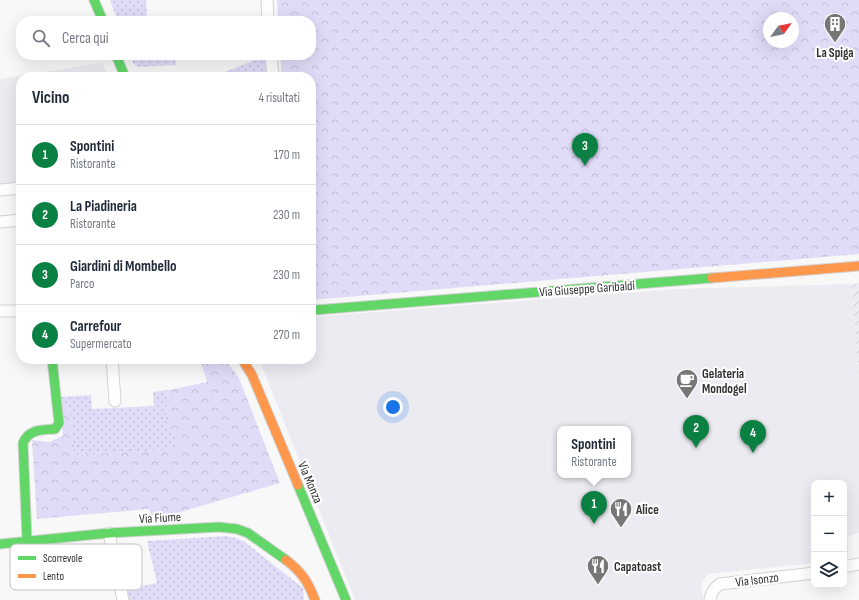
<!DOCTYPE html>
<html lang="it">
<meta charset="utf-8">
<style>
body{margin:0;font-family:"Sofia Sans Condensed",sans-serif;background:#f2f2f3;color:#1f2937}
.controls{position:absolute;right:12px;bottom:12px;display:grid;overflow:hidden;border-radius:8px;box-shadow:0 4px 16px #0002}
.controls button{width:36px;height:36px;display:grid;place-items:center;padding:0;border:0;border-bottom:1px solid #e0e1e3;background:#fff;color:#1f2937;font:20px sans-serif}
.compass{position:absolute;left:763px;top:12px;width:36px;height:36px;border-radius:50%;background:#fff;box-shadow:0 4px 16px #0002;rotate:57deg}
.you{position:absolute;left:393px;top:407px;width:14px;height:14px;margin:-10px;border:3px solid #fff;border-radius:50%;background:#1a73e8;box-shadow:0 0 0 6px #1a73e833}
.badge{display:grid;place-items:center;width:26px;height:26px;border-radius:50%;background:#0b8043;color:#fff;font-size:13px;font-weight:700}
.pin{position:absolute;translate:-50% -33px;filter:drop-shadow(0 1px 2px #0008)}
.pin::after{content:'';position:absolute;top:21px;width:14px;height:12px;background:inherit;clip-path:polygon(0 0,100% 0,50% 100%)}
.popup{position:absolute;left:557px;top:426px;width:74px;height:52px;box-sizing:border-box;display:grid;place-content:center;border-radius:8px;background:#fff;filter:drop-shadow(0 1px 3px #0005);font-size:13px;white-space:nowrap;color:#747a83}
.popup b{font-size:15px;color:#1f2937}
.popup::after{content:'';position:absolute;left:50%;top:100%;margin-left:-8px;border:8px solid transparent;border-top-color:#fff}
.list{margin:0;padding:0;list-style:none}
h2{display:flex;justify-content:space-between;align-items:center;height:52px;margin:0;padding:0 16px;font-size:17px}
h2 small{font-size:13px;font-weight:400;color:#747a83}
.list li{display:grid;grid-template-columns:26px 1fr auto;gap:12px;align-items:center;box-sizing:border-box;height:60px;padding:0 16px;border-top:1px solid #e0e1e3}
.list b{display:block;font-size:15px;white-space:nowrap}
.list p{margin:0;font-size:13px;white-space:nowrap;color:#747a83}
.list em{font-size:13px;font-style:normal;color:#747a83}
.icon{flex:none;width:22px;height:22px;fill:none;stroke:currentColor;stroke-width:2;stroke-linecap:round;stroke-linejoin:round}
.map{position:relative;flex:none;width:859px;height:600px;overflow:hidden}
.search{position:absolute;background:#fff;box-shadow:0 4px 16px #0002;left:16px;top:16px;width:300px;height:44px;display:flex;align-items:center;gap:10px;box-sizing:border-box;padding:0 14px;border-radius:16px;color:#747a83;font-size:15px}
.panel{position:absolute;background:#fff;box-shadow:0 4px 16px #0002;left:16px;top:72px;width:300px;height:292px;border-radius:16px}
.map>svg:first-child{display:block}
.built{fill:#ecebf1;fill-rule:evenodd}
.industrial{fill:url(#industrial-furrows)}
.grass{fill:url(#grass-dots)}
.forest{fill:url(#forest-crowns);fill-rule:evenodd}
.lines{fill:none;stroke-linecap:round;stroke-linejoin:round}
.street-casing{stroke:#d3d3d4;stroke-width:13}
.fast-casing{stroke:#d3d3d4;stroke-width:11}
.slow-casing{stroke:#d3d3d4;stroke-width:11}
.street{stroke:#fefefe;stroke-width:11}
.fast{stroke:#63d668;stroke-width:9}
.slow{stroke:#ff974d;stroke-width:9}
.labels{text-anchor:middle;stroke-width:4;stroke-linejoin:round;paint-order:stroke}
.poi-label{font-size:13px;font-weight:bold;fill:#323233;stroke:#fff;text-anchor:start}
.street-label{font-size:13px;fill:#323233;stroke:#fff}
.key{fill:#fff;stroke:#c2c2c2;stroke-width:1}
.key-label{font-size:11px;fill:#323233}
</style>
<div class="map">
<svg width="859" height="600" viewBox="0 0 859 600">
<defs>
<pattern id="industrial-furrows" width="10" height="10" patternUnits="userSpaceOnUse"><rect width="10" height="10" fill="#ecebf1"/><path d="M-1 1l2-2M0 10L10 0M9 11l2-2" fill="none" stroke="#cbcacf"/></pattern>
<pattern id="grass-dots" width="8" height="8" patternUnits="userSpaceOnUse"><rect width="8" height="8" fill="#e0dcf8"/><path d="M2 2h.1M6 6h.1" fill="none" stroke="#c1bdd5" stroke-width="1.8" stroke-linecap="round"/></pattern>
<pattern id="forest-crowns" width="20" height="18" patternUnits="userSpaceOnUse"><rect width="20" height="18" fill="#e0dcf8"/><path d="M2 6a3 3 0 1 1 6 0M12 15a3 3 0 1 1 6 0" fill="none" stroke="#c1bdd5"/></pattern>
</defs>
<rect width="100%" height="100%" fill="#f8f8f9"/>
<path class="built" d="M102,63L110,77H21V184L0,185V79Z
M852,284L859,379V533L848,536V559L844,560V483H814V563L708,574L701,583L703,600H355L261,364L262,359H311V317L676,289ZM560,429H628V475H560Z"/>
<path class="industrial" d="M859,283V379L852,284Z"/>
<path class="grass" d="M110,0H146L147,18L164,17L165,21H118Z
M130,55H175L176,65L139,67L133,63Z
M267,55L268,77H212Z
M168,390L166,419L181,449L74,455L69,407L61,406L59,397L91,395L92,409L154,406L153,392Z
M226,536L236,538L245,542L303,588L304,600H129L127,589L157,583L147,541Z"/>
<path class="forest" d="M277,0H859V254L311,300V77H282L280,55H311V21H278ZM769,18H793V42H769Z
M200,359H225L239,378L280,483L153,520L149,509L37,519L32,440L49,442L63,436L61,406L69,407L74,455L180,449L166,419L168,390L207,382Z"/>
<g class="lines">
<g class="street-casing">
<path id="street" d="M267,0L268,21
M271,55L273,77
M0,190L21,188
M0,222L21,220
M0,311H21
M112,359L115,401
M109,533L123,600
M844,567L859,564
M710,600C711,592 714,588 720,584L814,573"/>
</g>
<g class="fast-casing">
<path id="fast" d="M94,0L103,21
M116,55L125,77
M315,310L712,278
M298,485L346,600
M27,540L23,443C29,429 42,430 55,429L59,423L52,359
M0,544L109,533L219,527L237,529L248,533L286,560"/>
</g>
<g class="slow-casing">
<path id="slow" d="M712,278L859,266
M242,359L252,375L298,485
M286,560C302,572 308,582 315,600"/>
</g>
<use href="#street" class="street"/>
<use href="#fast" class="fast"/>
<use href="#slow" class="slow"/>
</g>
<defs>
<g id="building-pin" transform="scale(1.15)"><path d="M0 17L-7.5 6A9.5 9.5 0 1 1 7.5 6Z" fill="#777778" stroke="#fff"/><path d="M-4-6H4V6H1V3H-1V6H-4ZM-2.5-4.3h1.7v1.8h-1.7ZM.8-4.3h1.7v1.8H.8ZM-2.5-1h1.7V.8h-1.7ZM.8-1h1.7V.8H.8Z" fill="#fff"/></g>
<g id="cafe-pin" transform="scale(1.15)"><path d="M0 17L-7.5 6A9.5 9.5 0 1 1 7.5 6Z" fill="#777778" stroke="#fff"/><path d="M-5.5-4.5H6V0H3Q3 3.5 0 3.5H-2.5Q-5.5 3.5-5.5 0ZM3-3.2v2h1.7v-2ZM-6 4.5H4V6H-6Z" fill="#fff"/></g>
<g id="restaurant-pin" transform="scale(1.15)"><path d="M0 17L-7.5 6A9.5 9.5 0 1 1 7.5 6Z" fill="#777778" stroke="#fff"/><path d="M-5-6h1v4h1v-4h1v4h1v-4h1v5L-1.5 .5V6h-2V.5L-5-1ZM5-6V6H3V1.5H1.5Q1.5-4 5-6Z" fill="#fff"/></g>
</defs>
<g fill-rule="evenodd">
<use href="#building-pin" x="835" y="24"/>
<use href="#cafe-pin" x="687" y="380"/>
<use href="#restaurant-pin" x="621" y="509"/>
<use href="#restaurant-pin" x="598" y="566"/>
</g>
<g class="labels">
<g class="poi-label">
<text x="835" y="57" text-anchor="middle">La Spiga</text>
<text x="702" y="378">Gelateria<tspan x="702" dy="15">Mondogel</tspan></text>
<text x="636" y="514">Alice</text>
<text x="614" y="571">Capatoast</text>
</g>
<g class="street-label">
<text transform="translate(587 288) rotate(-4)" y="5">Via Giuseppe Garibaldi</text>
<text transform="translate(311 482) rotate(67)" y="5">Via Monza</text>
<text transform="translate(160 517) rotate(-3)" y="5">Via Fiume</text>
<text transform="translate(757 579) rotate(-7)" y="5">Via Isonzo</text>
</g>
</g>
<rect x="10" y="544" width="132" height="46" rx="6" class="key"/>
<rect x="18" y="556" width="18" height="4" fill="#63d668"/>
<rect x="18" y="574" width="18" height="4" fill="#ff974d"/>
<g class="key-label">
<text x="43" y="562">Scorrevole</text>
<text x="43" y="580">Lento</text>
</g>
</svg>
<div class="controls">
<button>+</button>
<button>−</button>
<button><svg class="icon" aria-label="layers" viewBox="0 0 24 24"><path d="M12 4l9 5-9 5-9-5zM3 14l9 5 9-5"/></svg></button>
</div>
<svg class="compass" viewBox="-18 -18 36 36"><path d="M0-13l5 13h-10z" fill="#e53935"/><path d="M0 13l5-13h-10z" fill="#747a83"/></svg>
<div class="you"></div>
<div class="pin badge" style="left:594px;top:524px">1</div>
<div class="popup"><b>Spontini</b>Ristorante</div>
<div class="pin badge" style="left:696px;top:448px">2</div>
<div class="pin badge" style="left:585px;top:166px">3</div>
<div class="pin badge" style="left:753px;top:453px">4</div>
<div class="search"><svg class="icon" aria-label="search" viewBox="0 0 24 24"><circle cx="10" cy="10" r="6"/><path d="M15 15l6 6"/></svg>Cerca qui</div>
<section class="panel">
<h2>Vicino<small>4 risultati</small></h2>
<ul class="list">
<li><span class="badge">1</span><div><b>Spontini</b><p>Ristorante</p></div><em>170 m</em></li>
<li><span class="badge">2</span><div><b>La Piadineria</b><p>Ristorante</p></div><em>230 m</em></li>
<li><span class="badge">3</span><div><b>Giardini di Mombello</b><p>Parco</p></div><em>230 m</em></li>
<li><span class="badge">4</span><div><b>Carrefour</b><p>Supermercato</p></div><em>270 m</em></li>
</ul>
</section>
</div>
